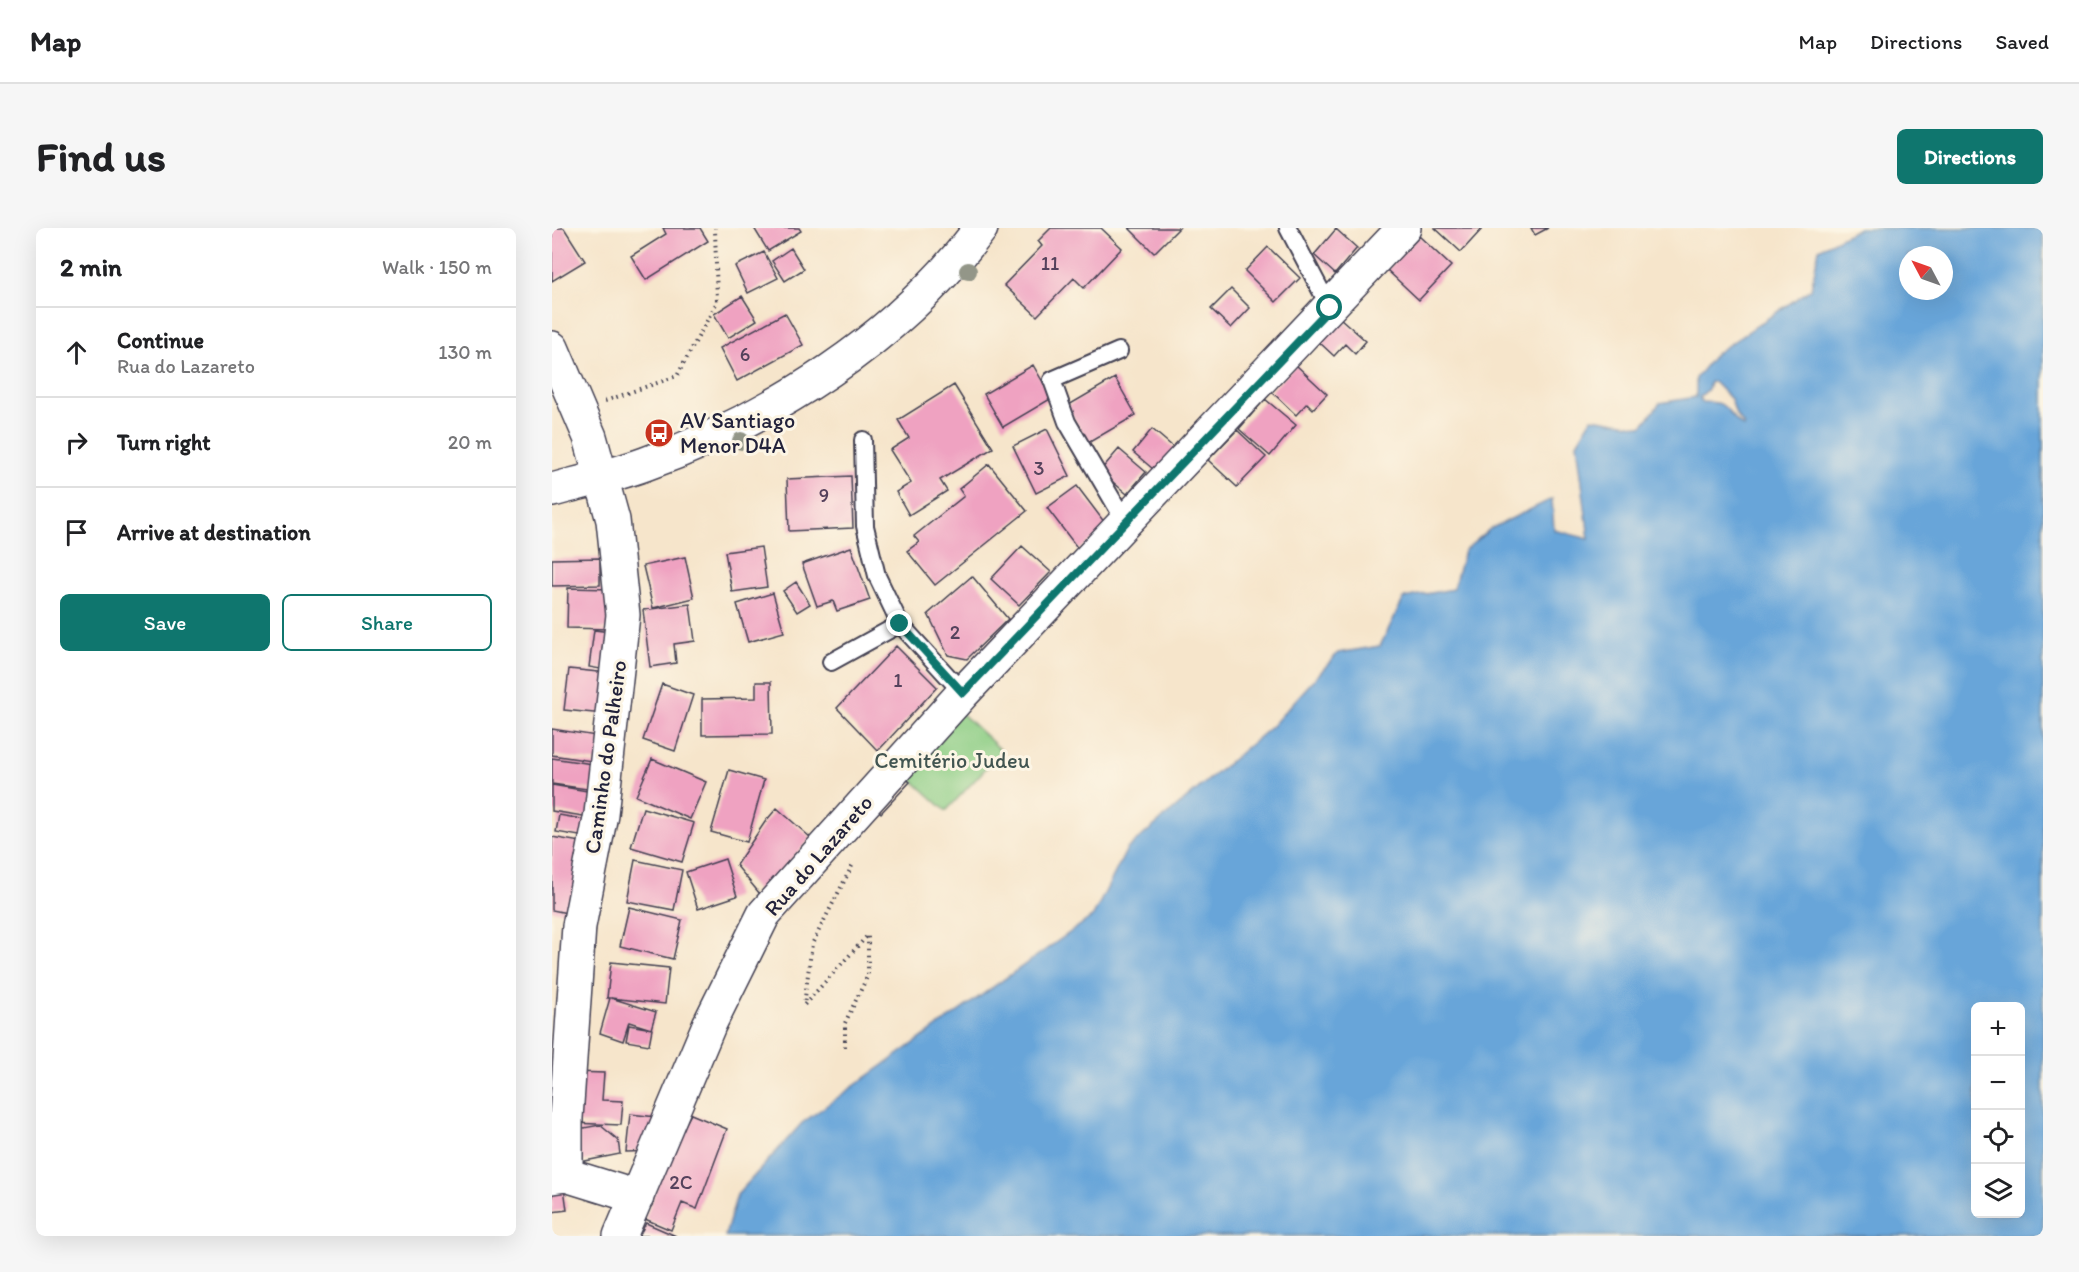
<!DOCTYPE html>
<meta charset="utf-8">
<style>
body{margin:0;font-family:Itim,sans-serif;background:#f6f6f6;color:#202124}
.controls{position:absolute;right:18px;bottom:18px;display:grid;overflow:hidden;border-radius:9px;box-shadow:0 6px 24px #0002}
.controls button{width:54px;height:54px;display:grid;place-items:center;padding:0;border:0;border-bottom:2px solid #e0e0e0;background:#fff;color:#202124;font:30px sans-serif}
.compass{position:absolute;left:1347px;top:18px;width:54px;height:54px;border-radius:50%;background:#fff;box-shadow:0 6px 24px #0002;rotate:311deg}
.stop{position:absolute;width:18px;height:18px;margin:-14px;border:4px solid #0f766e;border-radius:50%;background:#fff}
.stop.end{background:#0f766e;border-color:#fff;box-shadow:0 2px 6px #0008}
.list{margin:0;padding:0;list-style:none}
h2{display:flex;justify-content:space-between;align-items:center;height:78px;margin:0;padding:0 24px;font-size:26px}
h2 small{font-size:20px;font-weight:400;color:#757577}
.list li{display:grid;grid-template-columns:39px 1fr auto;gap:18px;align-items:center;box-sizing:border-box;height:90px;padding:0 24px;border-top:2px solid #e0e0e0}
.list b{display:block;font-size:22px;white-space:nowrap}
.list p{margin:0;font-size:20px;white-space:nowrap;color:#757577}
.list em{font-size:20px;font-style:normal;color:#757577}
.actions{display:flex;gap:12px;padding:18px 24px}
.actions a{flex:1;padding:14px 0;border:2px solid #0f766e;border-radius:9px;text-align:center;font-size:21px;color:#0f766e}
.actions .main{background:#0f766e;color:#fff}
.icon{flex:none;width:33px;height:33px;fill:none;stroke:currentColor;stroke-width:2;stroke-linecap:round;stroke-linejoin:round}
.map{position:relative;flex:none;width:1491px;height:1008px;overflow:hidden;border-radius:9px}
header{display:flex;align-items:center;gap:36px;box-sizing:border-box;height:84px;padding:0 30px;background:#fff;border-bottom:2px solid #e0e0e0}
header strong{font-size:28px}
nav{display:flex;gap:33px;margin-inline-start:auto;font-size:21px}
.intro{display:flex;align-items:center;justify-content:space-between;box-sizing:border-box;height:144px;padding:0 36px}
h1{margin:0;font-size:42px}
.button{padding:15px 27px;border-radius:9px;background:#0f766e;color:#fff;font-size:21px;font-weight:700}
main{display:flex;gap:36px;padding:0 36px}
aside{flex:1;background:#fff;border-radius:9px;box-shadow:0 6px 24px #0002}
.map>svg:first-child{display:block}
.green{fill:#8ccd84;stroke:#577860;stroke-width:1.5}
.water{fill:#67a5d9;stroke:#44648a;stroke-width:1.5;fill-rule:evenodd}
.building{fill:#efa2c1}
.lines{fill:none;stroke-linecap:round;stroke-linejoin:round}
.lane-casing{stroke:#423f51;stroke-width:20}
.street-casing{stroke:#423f51;stroke-width:36}
.secondary-casing{stroke:#423f51;stroke-width:36}
.path{stroke:#423f51;stroke-width:4;stroke-dasharray:1.5 4.5;stroke-linecap:butt}
.lane{stroke:#fff;stroke-width:16}
.street{stroke:#fff;stroke-width:33}
.secondary{stroke:#fff;stroke-width:33}
.tree{fill:#939688}
.route{stroke:#0f766e;stroke-width:8}
.labels{text-anchor:middle;stroke-width:6;stroke-linejoin:round;paint-order:stroke}
.number-label{font-size:20px;fill:#55425c}
.poi-label{font-size:22px;fill:#22223b;stroke:#fcf5e5;text-anchor:start}
.street-label{font-size:22px;fill:#22223b;stroke:#fcf5e5}
.park-label{font-size:22px;fill:#425551;stroke:#fcf5e5}
</style>
<header>
<strong>Map</strong>
<nav><a>Map</a><a>Directions</a><a>Saved</a></nav>
</header>
<div class="intro"><h1>Find us</h1><a class="button">Directions</a></div>
<main>
<aside>
<h2>2 min<small>Walk · 150 m</small></h2>
<ul class="list">
<li><svg class="icon" aria-label="ahead" viewBox="0 0 24 24"><path d="M12 20V5M6 11l6-6 6 6"/></svg><div><b>Continue</b><p>Rua do Lazareto</p></div><em>130 m</em></li>
<li><svg class="icon" aria-label="right" viewBox="0 0 24 24"><path d="M7 20v-9h11M14 6l5 5-5 5"/></svg><div><b>Turn right</b></div><em>20 m</em></li>
<li><svg class="icon" aria-label="arrive" viewBox="0 0 24 24"><path d="M6 21V4h12l-3 4 3 4H6"/></svg><div><b>Arrive at destination</b></div></li>
</ul>
<div class="actions"><a class="main">Save</a><a>Share</a></div>
</aside>
<div class="map">
<svg width="1491" height="1008" viewBox="0 0 1491 1008">
<rect width="100%" height="100%" fill="#fcf5e5"/>
<filter id="ink" filterUnits="userSpaceOnUse"><feTurbulence type="fractalNoise" baseFrequency=".0167" numOctaves="2"/><feDisplacementMap in="SourceGraphic" scale="12" xChannelSelector="R" yChannelSelector="G"/><feConvolveMatrix kernelMatrix="1 2 1 2 8 2 1 2 1" color-interpolation-filters="sRGB"/></filter>
<filter id="wash" filterUnits="userSpaceOnUse"><feTurbulence type="fractalNoise" baseFrequency=".008" numOctaves="4" result="noise"/><feDisplacementMap in="SourceGraphic" scale="24" xChannelSelector="R" yChannelSelector="G"/><feGaussianBlur stdDeviation="1.35" result="paint"/><feColorMatrix in="noise" values="0 0 0 0 0 0 0 0 0 0 0 0 0 0 0 0 0 1.4 0 .05"/><feComposite in="paint" operator="in"/></filter>
<g filter="url(#wash)">
<rect width="100%" height="100%" fill="#f6e5cb"/>
<path class="green" d="M405,481L450,523L394,583L349,542Z"/>
<path class="water" d="M1307,0H1491V1008H173L185,967L250,895L541,688L575,621L720,498L786,425L828,418L852,370L901,361L912,323L938,301L1000,271L1002,302L1037,311L1025,215L1040,190L1090,198L1108,175L1144,169V150L1163,126L1259,61L1267,21ZM1356,27H1392V63H1356ZM1158,154H1162L1179,171L1184,187L1192,197V199C1183,195 1179,183 1170,177C1164,173 1156,175 1149,174L1148,169L1156,161ZM1424,778H1468V986H1424Z"/>
<g id="blocks">
<path class="building" d="M0,0H12L33,33L0,53Z
M111,0H148L156,13L94,52L79,28L114,6Z
M202,0H247L249,3L216,23Z
M499,0H549L570,20L532,60L522,50L485,88L452,57L490,18L486,13Z
M577,0H627L602,25Z
M883,0H931L909,24Z
M979,0H996L983,7Z
M784,1L805,20L783,46L762,27Z
M867,8L899,38L867,72L835,42Z
M716,19L748,50L724,74L693,43Z
M239,20L252,41L233,53L220,33Z
M212,24L226,50L196,65L183,38Z
M679,61L698,80L679,100L659,81Z
M190,68L205,92L176,110L162,86Z
M233,85L251,117L185,153L168,120Z
M788,90L814,113L803,126L793,116L782,128L767,114Z
M481,137L500,170L451,199L432,166Z
M744,137L775,166L761,181L755,175L744,187L719,163Z
M563,150L584,187L536,215L515,178Z
M402,157L441,220L388,252L395,263L357,287L344,264L359,255L338,222L357,210L346,192Z
M713,171L744,197L718,228L687,201Z
M495,201L518,248L484,265L461,218Z
M600,201L627,224L608,247L581,224Z
M685,202L714,229L685,259L656,232Z
M567,221L594,244L575,266L548,243Z
M437,236L475,283L383,357L355,323L367,314L362,308L412,268L407,261Z
M299,248L301,300L237,303L235,251Z
M525,258L556,299L527,322L495,280Z
M470,318L499,344L467,377L439,351Z
M209,319L215,359L180,364L173,324Z
M299,319L318,372L285,383L281,373L265,378L250,336Z
M133,329L142,370L101,380L91,338Z
M48,330V357L0,358V331Z
M420,348L456,391L415,431L396,427L376,386Z
M244,354L258,376L245,384L231,363Z
M16,360L59,361L58,401L15,400Z
M221,365L232,404L196,414L185,376Z
M138,376L143,413L122,416L124,435L98,439L91,382Z
M42,402L59,404L54,442L37,439Z
M344,418L385,459L326,523L285,480Z
M17,441L56,445L52,486L12,482Z
M204,454H219L220,506L150,507V471L204,470Z
M110,456L141,467L123,523L91,512Z
M0,501L51,509L46,534L0,527Z
M0,530L47,537L42,562L0,556Z
M100,531L154,554L138,591L84,568Z
M177,542L212,552L195,614L159,604Z
M347,544L358,554L329,585L318,574Z
M0,557L41,564L37,589L0,583Z
M91,580L142,595L130,634L79,619Z
M225,580L259,610L208,666L184,637L213,594Z
M7,587L36,592L33,609L4,604Z
M0,609L34,615L20,686L0,682Z
M173,631L185,668L146,681L134,644Z
M83,632L130,642L122,682L75,673Z
M77,679L130,692L121,731L68,718Z
M59,734L117,740L113,776L59,770L104,784L99,801L77,794L71,813L48,805L58,770H55Z
M77,797L100,801L97,817L74,813Z
M22,844L52,845L50,872L71,873L69,897L20,895Z
M78,886L113,890L101,923L74,924Z
M139,886L175,901L145,981L130,975L119,1002L93,991L119,923Z
M48,897L66,912L68,926L28,934L26,901Z
M12,960L15,982L0,984V962Z
M94,995L124,1008H87Z"/>
</g>
</g>
<g filter="url(#ink)">
<use href="#blocks" fill-opacity="0" stroke="#423f51" stroke-width="1.5"/>
<g class="lines">
<g class="lane-casing">
<path id="lane" d="M736,0L778,80
M567,123L500,152L515,194L573,293
M311,212L313,298L325,348L348,396L411,465
M279,434L348,396"/>
</g>
<g class="street-casing">
<path id="street" d="M0,120L38,209L61,292L71,387L49,586L27,698L14,890V947
M0,949L14,947L85,969
M68,1008L157,797L212,686L411,465L852,0"/>
</g>
<g class="secondary-casing">
<path id="secondary" d="M0,262C31,254 63,247 93,236C221,190 346,111 429,0"/>
</g>
<path class="path" d="M53,173L125,148L165,74L163,0
M293,819V795L316,747V707L252,777L260,716L302,634"/>
<use href="#lane" class="lane"/>
<use href="#street" class="street"/>
<use href="#secondary" class="secondary"/>
</g>
<g class="tree">
<circle cx="416" cy="43" r="9"/>
<circle cx="189" cy="213" r="9"/>
</g>
</g>
<g class="lines" filter="url(#ink)">
<path class="route" d="M348,396L411,465L778,80"/>
</g>
<defs>
<g id="bus-disc" transform="scale(1.5)"><circle r="9.5" fill="#c8321e" stroke="#fcf5e5"/><path d="M-5-6H5V4H4V6H2V4H-2V6H-4V4H-5ZM-3.5-4V0h7V-4ZM-3.5 1.2v1.5H-2V1.2ZM2 1.2v1.5H3.5V1.2Z" fill="#fff"/></g>
</defs>
<g fill-rule="evenodd">
<use href="#bus-disc" x="107" y="205"/>
</g>
<g class="labels">
<g class="number-label">
<text x="498" y="42">11</text>
<text x="193" y="133">6</text>
<text x="487" y="247">3</text>
<text x="272" y="274">9</text>
<text x="403" y="411">2</text>
<text x="346" y="459">1</text>
<text x="129" y="961">2C</text>
</g>
<g class="poi-label">
<text x="128" y="200">AV Santiago<tspan x="128" dy="25">Menor D4A</tspan></text>
</g>
<g class="street-label">
<text transform="translate(53 529) rotate(-82)" y="8">Caminho do Palheiro</text>
<text transform="translate(266 627) rotate(-49)" y="8">Rua do Lazareto</text>
</g>
<g class="park-label">
<text x="400" y="540">Cemitério Judeu</text>
</g>
</g>
</svg>
<div class="controls">
<button>+</button>
<button>−</button>
<button><svg class="icon" aria-label="locate" viewBox="0 0 24 24"><circle cx="12" cy="12" r="6"/><path d="M12 2v4M12 18v4M2 12h4M18 12h4"/></svg></button>
<button><svg class="icon" aria-label="layers" viewBox="0 0 24 24"><path d="M12 4l9 5-9 5-9-5zM3 14l9 5 9-5"/></svg></button>
</div>
<svg class="compass" viewBox="-18 -18 36 36"><path d="M0-13l5 13h-10z" fill="#e53935"/><path d="M0 13l5-13h-10z" fill="#757577"/></svg>
<div class="stop" style="left:778px;top:80px"></div>
<div class="stop end" style="left:348px;top:396px"></div>
</div>
</main>
